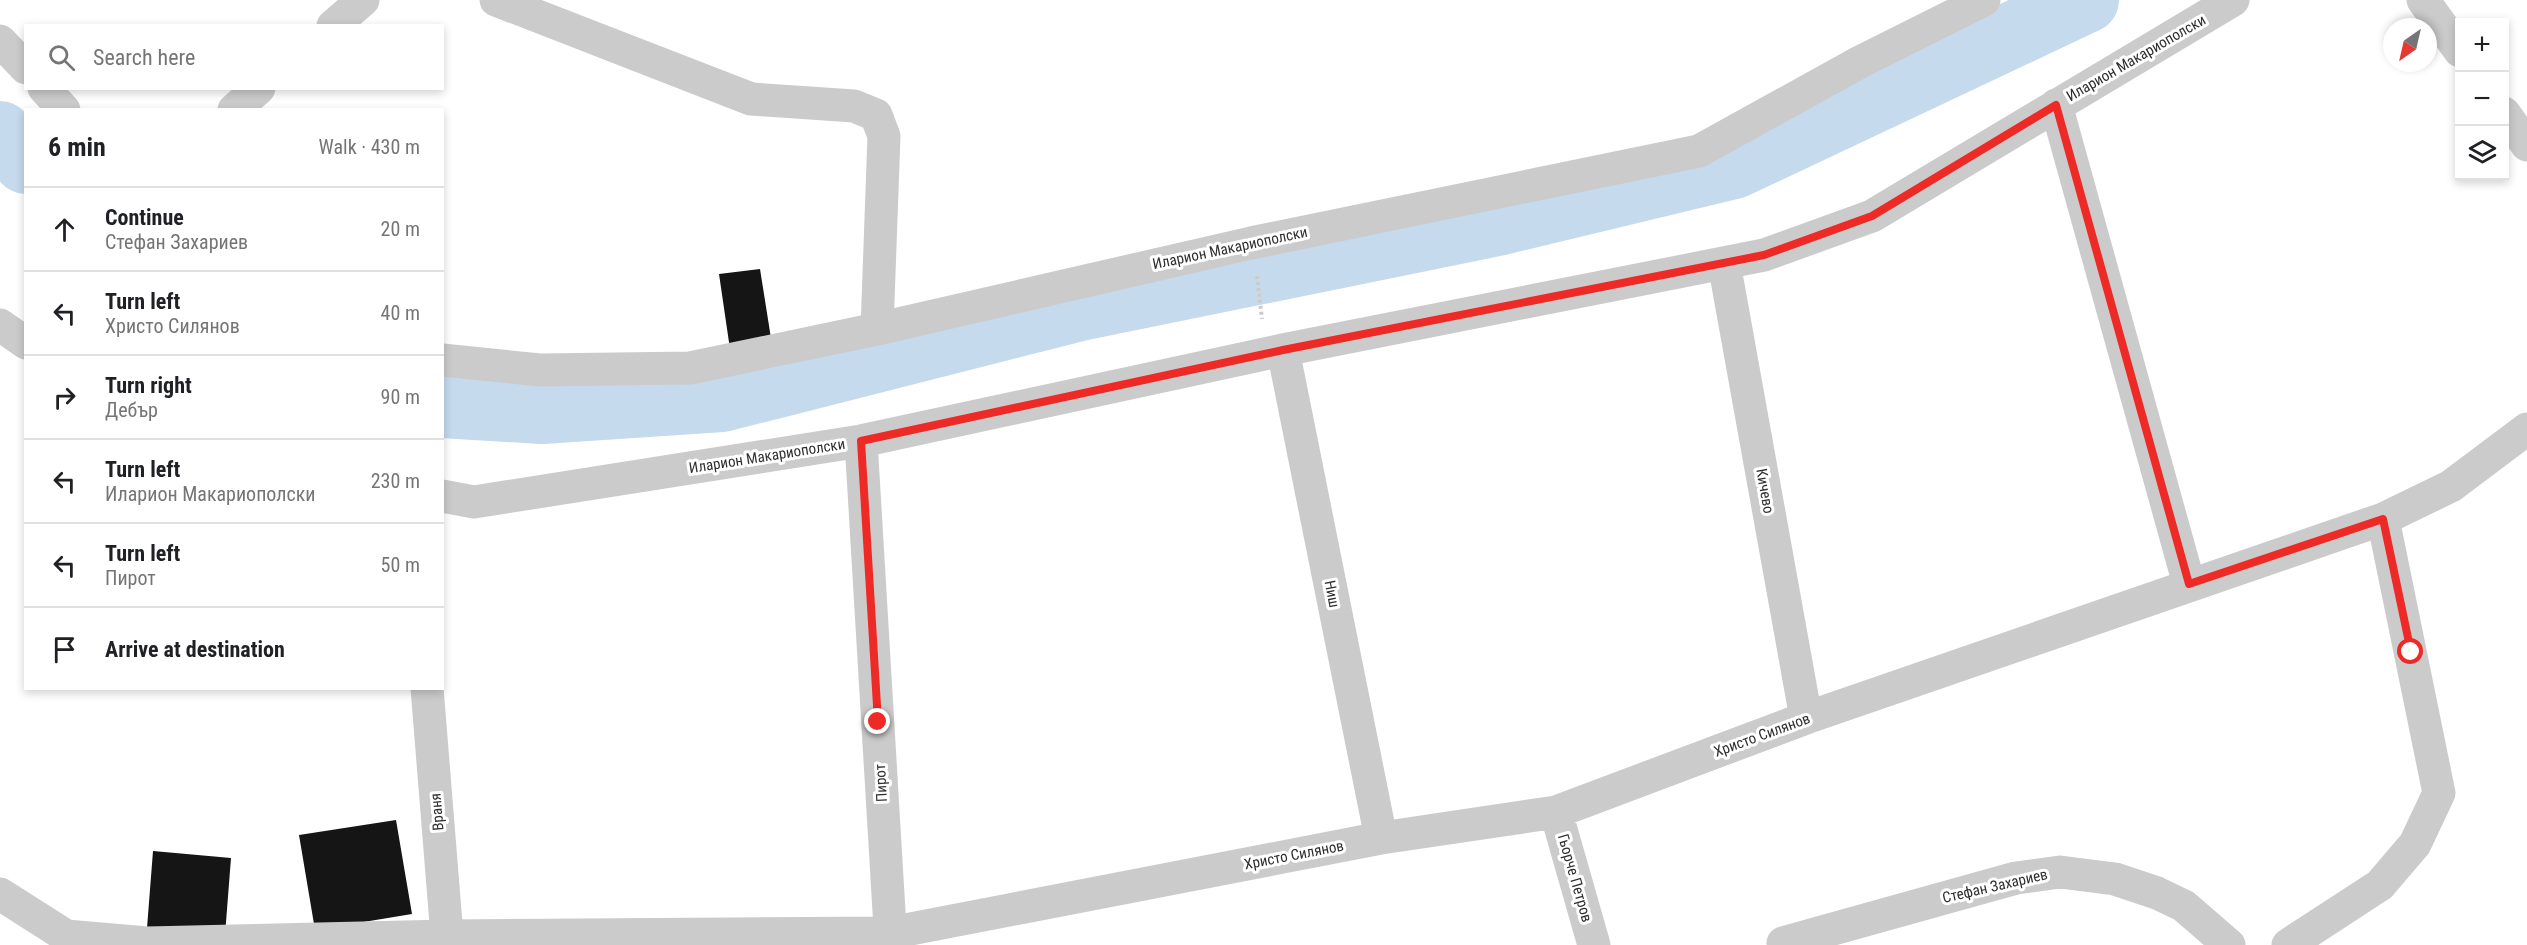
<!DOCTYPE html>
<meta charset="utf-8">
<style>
body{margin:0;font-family:"Roboto Condensed",sans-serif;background:#f6f6f6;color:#202124}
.controls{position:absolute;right:18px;top:18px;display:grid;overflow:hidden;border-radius:0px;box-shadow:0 3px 9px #0003}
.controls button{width:54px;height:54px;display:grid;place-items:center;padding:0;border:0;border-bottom:2px solid #e0e0e0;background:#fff;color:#202124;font:30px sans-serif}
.compass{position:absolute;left:2383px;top:18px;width:54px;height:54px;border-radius:50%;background:#fff;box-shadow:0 3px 9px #0003;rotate:214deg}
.stop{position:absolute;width:18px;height:18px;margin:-14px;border:4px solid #ee2a27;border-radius:50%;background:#fff}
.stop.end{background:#ee2a27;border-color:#fff;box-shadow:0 2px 6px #0008}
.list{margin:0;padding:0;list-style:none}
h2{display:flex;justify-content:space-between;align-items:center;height:78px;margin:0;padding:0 24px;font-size:26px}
h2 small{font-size:20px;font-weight:400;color:#757577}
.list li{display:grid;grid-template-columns:39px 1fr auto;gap:18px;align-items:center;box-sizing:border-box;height:84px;padding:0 24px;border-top:2px solid #e0e0e0}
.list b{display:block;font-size:22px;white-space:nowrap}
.list p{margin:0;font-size:20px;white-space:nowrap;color:#757577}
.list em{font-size:20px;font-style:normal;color:#757577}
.icon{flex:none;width:33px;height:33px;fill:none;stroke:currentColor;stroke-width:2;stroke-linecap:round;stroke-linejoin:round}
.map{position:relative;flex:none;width:2527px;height:945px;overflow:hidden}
.search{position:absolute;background:#fff;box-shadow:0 3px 9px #0003;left:24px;top:24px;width:420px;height:66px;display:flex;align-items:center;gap:15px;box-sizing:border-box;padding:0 21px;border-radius:0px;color:#757577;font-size:22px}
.panel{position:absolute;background:#fff;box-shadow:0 3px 9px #0003;left:24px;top:108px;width:420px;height:582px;border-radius:0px}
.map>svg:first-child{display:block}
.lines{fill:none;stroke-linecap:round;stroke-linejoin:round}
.river{stroke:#c6daed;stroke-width:66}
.building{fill:#151515}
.path{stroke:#cbcbcb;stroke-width:4;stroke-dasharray:3 3;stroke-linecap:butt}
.minor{stroke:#cbcbcb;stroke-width:33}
.route{stroke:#ee2a27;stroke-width:8}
.labels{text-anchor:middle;stroke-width:6;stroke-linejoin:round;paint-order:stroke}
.street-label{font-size:15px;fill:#2e2e2e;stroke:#fff}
</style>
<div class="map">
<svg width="2527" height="945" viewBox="0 0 2527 945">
<rect width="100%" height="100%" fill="#fff"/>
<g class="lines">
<path class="river" d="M0,134L26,161
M442,405L542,411L722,399L1080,308L1493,224L1734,166L2086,0"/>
</g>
<path class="building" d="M760,269L773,351L731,356L719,274Z
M396,820L412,914L315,930L299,835Z
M153,851L231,858L225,935L147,928Z"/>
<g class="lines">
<path class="path" d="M1257,276L1262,319"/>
<path class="minor" d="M496,0L751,99L854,106L876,115L884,136L877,329
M2423,0L2460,51
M333,26L363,0
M0,41L26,68
M44,88L64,110
M2056,105L2189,584
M234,110L259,88
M2504,113L2527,145
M1724,263L1806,718
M0,325L26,343
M1283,350L1381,838
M442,360L540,370L690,368L877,329L1251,243L1699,151L1860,62L1984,0
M861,441L891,945
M442,496L474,502L861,441L1283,350L1764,255L1872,216L2233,0
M427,688L447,936
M1556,812L1594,945
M0,894L66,936L147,943L447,936L890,933L1381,838L1556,812L1806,718L2383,519L2451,486L2527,429
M1783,943L2016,878L2060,872L2115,879L2157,893L2184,906L2229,945
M2288,945L2380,885L2415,844L2439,793L2383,519"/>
</g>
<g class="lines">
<path class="route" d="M878,722L861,441L1283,350L1764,255L1872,216L2056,105L2189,584L2383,519L2411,652"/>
</g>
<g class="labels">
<g class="street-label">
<text transform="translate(2136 58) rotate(-30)" y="5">Иларион Макариополски</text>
<text transform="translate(1230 248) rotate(-12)" y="5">Иларион Макариополски</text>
<text transform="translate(767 456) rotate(-9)" y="5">Иларион Макариополски</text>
<text transform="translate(1765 491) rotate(80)" y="5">Кичево</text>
<text transform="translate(1332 594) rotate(79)" y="5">Ниш</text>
<text transform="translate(1762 735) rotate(-20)" y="5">Христо Силянов</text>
<text transform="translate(881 783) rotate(-93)" y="5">Пирот</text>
<text transform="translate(437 812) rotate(-95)" y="5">Враня</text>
<text transform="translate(1294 855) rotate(-11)" y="5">Христо Силянов</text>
<text transform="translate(1575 878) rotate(74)" y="5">Гьорче Петров</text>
<text transform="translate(1995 886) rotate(-13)" y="5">Стефан Захариев</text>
</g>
</g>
</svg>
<div class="controls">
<button>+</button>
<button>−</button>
<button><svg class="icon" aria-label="layers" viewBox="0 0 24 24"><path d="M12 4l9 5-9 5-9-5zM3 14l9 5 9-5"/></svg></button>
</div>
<svg class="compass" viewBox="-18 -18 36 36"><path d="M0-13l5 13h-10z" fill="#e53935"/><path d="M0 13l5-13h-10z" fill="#757577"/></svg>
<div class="stop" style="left:2411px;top:652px"></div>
<div class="stop end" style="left:878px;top:722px"></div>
<div class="search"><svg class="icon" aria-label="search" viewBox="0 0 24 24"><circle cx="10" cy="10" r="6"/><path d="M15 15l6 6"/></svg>Search here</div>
<section class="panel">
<h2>6 min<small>Walk · 430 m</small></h2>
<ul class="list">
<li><svg class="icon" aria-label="ahead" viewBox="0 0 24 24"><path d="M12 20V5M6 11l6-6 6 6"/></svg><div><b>Continue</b><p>Стефан Захариев</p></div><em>20 m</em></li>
<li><svg class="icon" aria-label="left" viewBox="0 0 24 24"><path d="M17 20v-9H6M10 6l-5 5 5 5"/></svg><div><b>Turn left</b><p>Христо Силянов</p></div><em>40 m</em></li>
<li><svg class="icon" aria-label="right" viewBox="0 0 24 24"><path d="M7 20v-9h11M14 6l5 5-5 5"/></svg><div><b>Turn right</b><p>Дебър</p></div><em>90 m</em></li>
<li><svg class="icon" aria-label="left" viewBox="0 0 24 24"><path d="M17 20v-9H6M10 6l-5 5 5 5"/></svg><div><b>Turn left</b><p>Иларион Макариополски</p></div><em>230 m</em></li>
<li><svg class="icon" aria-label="left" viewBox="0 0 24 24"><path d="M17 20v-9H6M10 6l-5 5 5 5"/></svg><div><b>Turn left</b><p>Пирот</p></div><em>50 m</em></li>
<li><svg class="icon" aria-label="arrive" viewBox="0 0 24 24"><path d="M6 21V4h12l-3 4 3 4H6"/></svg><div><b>Arrive at destination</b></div></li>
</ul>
</section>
</div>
